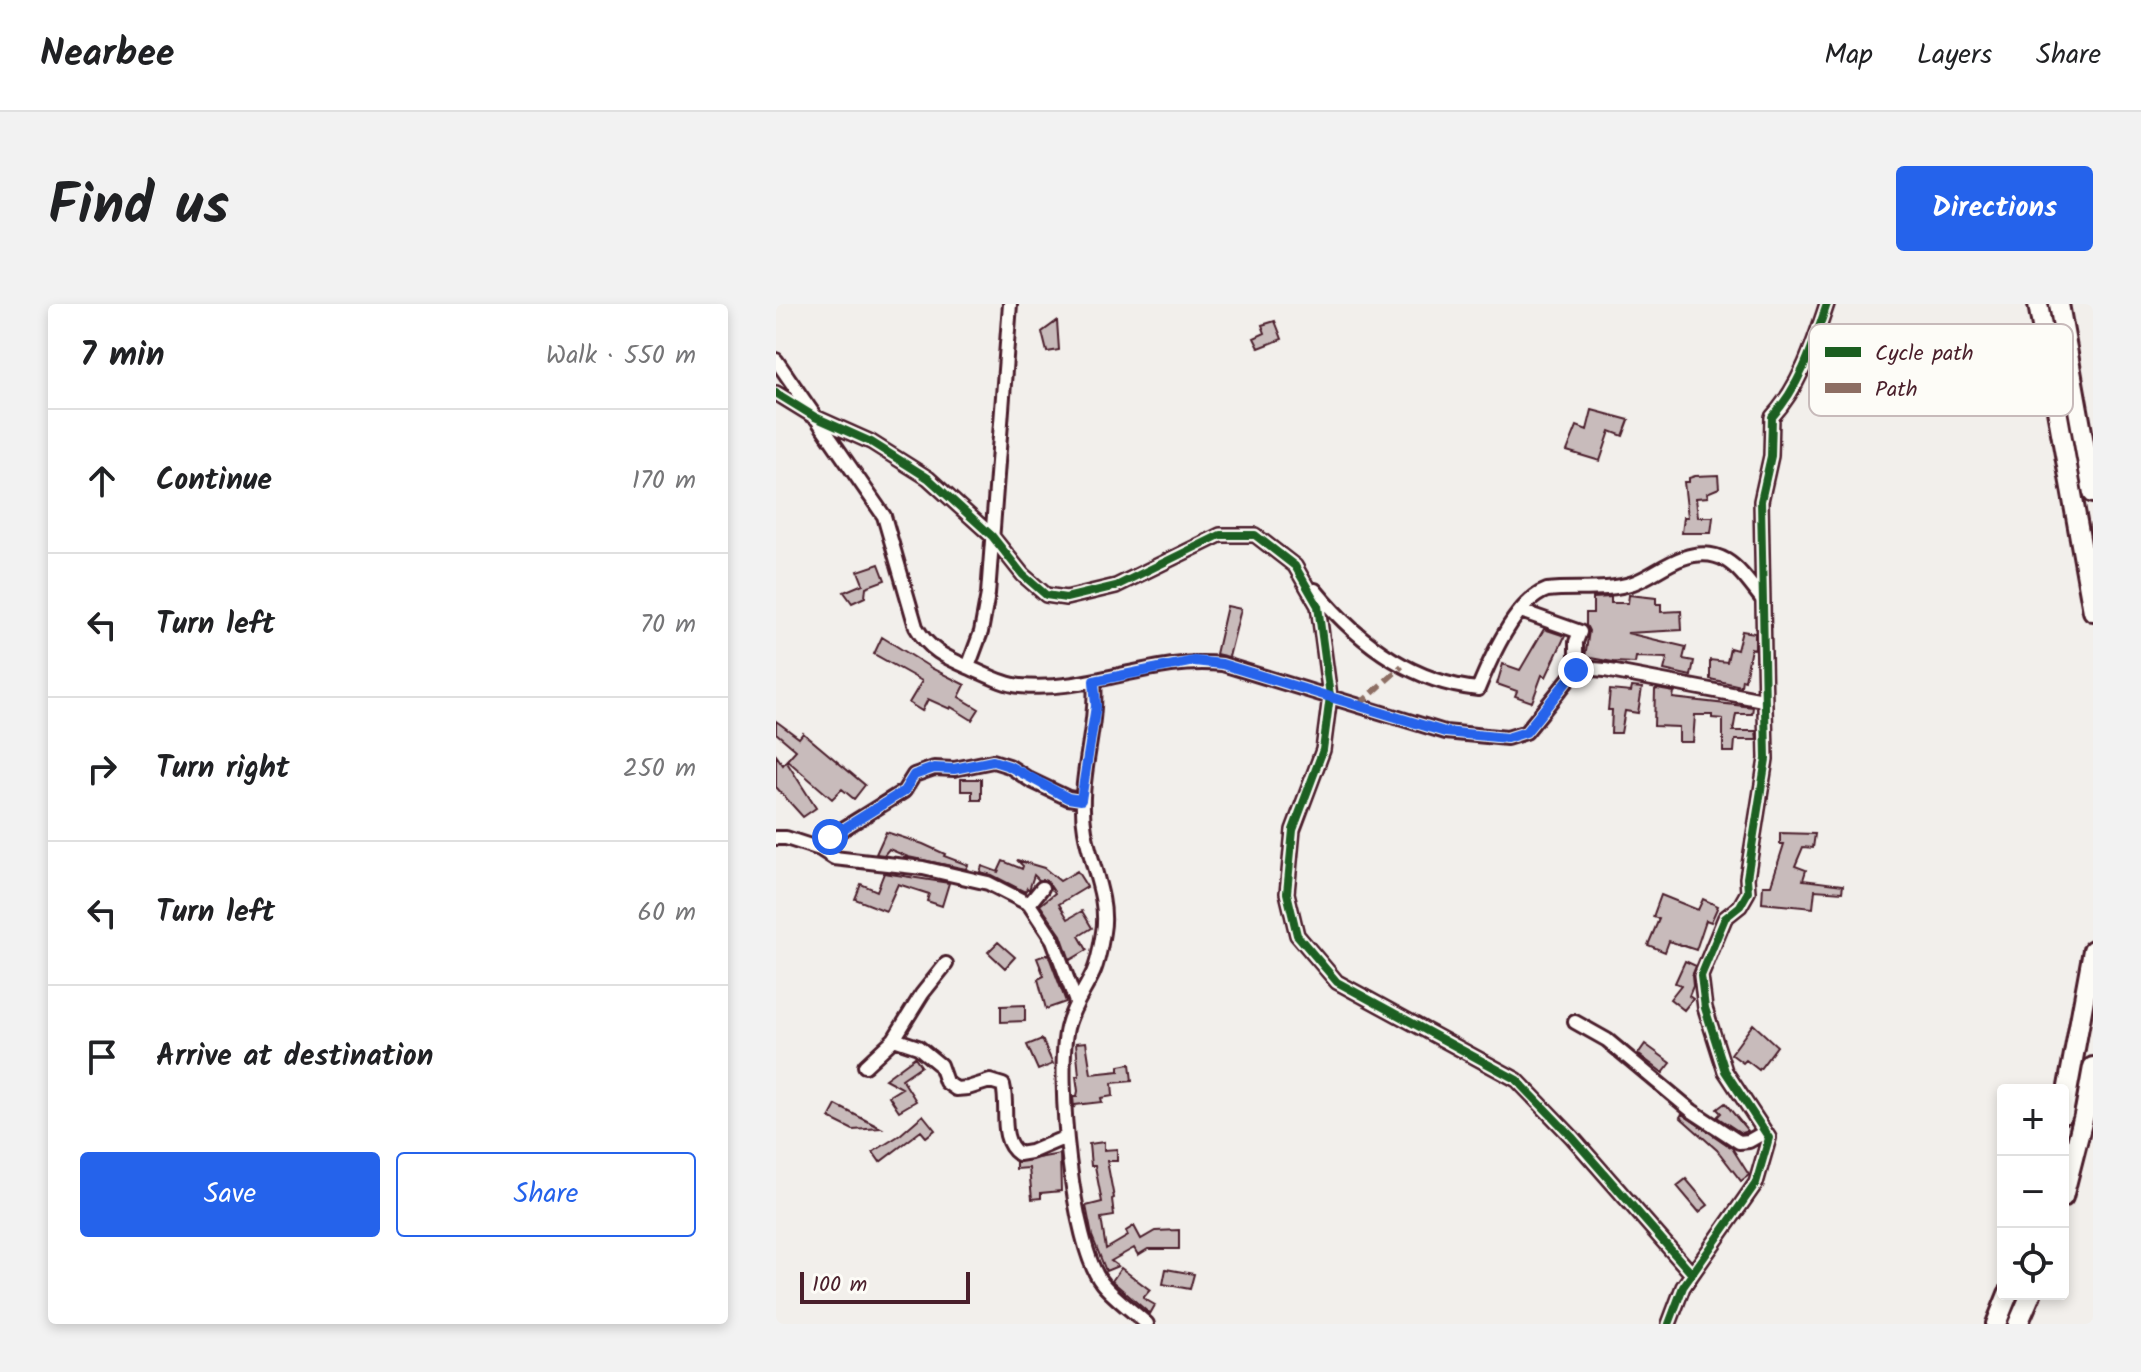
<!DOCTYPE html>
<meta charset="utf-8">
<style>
body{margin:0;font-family:Kalam,sans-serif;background:#f2f2f2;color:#202124}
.controls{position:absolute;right:24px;bottom:24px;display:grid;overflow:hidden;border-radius:8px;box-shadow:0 4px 12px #0003}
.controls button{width:72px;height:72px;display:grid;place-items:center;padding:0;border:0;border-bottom:2px solid #e0e0e0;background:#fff;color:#202124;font:40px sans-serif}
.scale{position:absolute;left:24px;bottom:20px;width:170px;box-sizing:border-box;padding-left:8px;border:4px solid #4a1f2b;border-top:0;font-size:22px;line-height:28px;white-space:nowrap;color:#4a1f2b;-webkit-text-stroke:6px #fdfcf7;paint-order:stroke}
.stop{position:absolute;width:24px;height:24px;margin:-18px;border:6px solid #2563eb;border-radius:50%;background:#fff}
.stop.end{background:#2563eb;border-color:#fff;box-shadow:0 2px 8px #0008}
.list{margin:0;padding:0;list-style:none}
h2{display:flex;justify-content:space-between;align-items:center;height:104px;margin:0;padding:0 32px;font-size:34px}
h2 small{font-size:26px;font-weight:400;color:#757577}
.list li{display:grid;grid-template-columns:52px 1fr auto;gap:24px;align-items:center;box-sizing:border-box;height:144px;padding:0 32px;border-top:2px solid #e0e0e0}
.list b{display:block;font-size:30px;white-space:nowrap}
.list em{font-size:26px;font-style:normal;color:#757577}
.actions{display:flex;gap:16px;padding:24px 32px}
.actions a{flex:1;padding:18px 0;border:2px solid #2563eb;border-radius:8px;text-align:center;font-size:28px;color:#2563eb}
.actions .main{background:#2563eb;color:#fff}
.icon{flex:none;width:44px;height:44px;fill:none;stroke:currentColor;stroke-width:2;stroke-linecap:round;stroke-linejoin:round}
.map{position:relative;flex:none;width:1317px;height:1020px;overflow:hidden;border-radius:8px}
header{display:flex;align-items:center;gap:48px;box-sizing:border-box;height:112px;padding:0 40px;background:#fff;border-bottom:2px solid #e0e0e0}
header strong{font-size:38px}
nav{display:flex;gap:44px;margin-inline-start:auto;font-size:28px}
.intro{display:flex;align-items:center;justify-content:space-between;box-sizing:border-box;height:192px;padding:0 48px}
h1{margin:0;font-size:56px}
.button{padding:20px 36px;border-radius:8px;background:#2563eb;color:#fff;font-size:28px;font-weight:700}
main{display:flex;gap:48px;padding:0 48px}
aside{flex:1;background:#fff;border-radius:8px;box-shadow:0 4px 12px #0003}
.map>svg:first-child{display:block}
.building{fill:#c8bbbb;stroke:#4a1f2b;stroke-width:2}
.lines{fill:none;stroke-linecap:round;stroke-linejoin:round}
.minor-casing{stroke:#4a1f2b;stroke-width:18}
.highway-casing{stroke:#4a1f2b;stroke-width:24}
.minor{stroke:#fdfcf7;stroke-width:12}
.highway{stroke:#fdfcf7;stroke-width:18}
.quiet{stroke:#8d6e63;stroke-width:6;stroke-dasharray:12 6;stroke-linecap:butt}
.cycleway-casing{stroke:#fdfcf7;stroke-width:13}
.cycleway{stroke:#1b5e20;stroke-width:8}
.route{stroke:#2563eb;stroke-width:10}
.key{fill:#fdfcf7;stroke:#c7baba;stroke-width:2}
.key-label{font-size:22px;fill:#4a1f2b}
</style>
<header>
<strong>Nearbee</strong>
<nav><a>Map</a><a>Layers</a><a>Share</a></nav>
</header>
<div class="intro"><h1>Find us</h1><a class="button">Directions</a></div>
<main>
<aside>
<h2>7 min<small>Walk · 550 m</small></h2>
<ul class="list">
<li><svg class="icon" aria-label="ahead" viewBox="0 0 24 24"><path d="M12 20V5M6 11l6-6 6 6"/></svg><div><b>Continue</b></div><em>170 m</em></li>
<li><svg class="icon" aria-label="left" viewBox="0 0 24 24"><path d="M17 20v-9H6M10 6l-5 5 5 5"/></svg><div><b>Turn left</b></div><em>70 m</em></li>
<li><svg class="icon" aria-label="right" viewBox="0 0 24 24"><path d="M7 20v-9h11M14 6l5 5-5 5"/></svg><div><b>Turn right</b></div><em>250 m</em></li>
<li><svg class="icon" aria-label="left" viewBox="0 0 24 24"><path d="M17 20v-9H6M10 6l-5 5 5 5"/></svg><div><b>Turn left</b></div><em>60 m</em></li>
<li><svg class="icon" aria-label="arrive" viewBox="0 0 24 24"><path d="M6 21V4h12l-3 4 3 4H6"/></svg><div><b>Arrive at destination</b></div></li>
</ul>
<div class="actions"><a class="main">Save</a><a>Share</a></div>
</aside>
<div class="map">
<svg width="1317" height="1020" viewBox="0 0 1317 1020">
<rect width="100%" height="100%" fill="#f2efeb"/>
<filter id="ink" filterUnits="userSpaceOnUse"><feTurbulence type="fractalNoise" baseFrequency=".0125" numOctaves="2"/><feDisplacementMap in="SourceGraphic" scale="16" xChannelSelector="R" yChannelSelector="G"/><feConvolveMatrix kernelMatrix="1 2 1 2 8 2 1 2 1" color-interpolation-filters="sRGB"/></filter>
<g filter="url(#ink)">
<path class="building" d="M281,17L283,46L271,48L266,28Z
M499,17L506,35L483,44L478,34L489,29L486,21Z
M816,106L853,116L847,132L834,127L824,157L791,147L801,122L811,126Z
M942,171L943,184L931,189L932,193L920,194L922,213H937L935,229H906L908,213H912L908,178H913V174L919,172Z
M103,260L109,276L90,283L89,293L76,299L68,288L87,280L82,267Z
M853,291L880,294V300H885V308L905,307L906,326L851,329L910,343L907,355L918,357L915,372L888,366L891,354L860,353L859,359L837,358L809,353L813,327L810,321V309H817V294L835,293V299H852Z
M451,302L465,305L453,353L440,350Z
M768,325L789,332L770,373L766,371L756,398L739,392L741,387L721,380L727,360L744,366Z
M966,327L979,329V343L978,345L975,344L969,376L966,375L965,382L934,375V356L951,358L954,344L961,346Z
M106,333L157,365L189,381L183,393L203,405L196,416L175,403L174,405L152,395L146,407L133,399L146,377L98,350Z
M856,383L866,384L862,409L849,407L845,429H835L836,406H832L834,386L855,388Z
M881,385L898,388L897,394L977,403L976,410H960L957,427H980L981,436H959L958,448H947V415L936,414V411H919L917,438H903V423L878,422L879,386Z
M0,417L23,434L27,429L89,481L78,495L66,485L56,495L11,456L20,446L0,429Z
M0,451L7,461L10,457L40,504L27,513L0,483Z
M185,475H205V496H196V487H185Z
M110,528L147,540L169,550L168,552L192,561L190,565L132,553L113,545L108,551L100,550Z
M1004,529L1039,530L1037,544L1027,543L1019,562L1030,566L1027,576L1067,581L1066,588L1039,586L1037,604L986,599L987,581H995L1008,540H1004Z
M241,556L268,564L284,577L301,567L311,583L283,600L292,615L306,607L316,624L303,632L311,646L294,656L285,631L264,601L279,589L271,577L263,576L258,571L253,586L251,584L249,588L216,571L204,568L206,562L222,568L227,557L246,565L247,562Z
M108,569L173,579L166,602L151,597L153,590L122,580L110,607L79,595L85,580L101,587Z
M885,591L922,606L927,595L942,602L935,618L930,616L920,646L893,637L889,648L872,641L883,615L877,613Z
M222,638L239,653L229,664L212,648Z
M272,650L290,698L270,705L262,675L268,672L261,654Z
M909,657L920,662L916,672L917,682L913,692L917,695L908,706L894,695L905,681L899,679Z
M249,701V717L225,718V702Z
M977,720L1001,742L983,766L970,756L967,759L955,750Z
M266,735L277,760L262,766L251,741Z
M310,738L315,770L343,767V762L354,760L356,777L336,779L337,792L325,794L326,798L299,801L298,804L297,792H301L302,787L300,772H303L300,739Z
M869,740L895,759L887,769L862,750Z
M139,753L145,762L126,775L140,797L123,807L113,792L126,784L109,775Z
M949,799L972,827L965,829L941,813L945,809L941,805Z
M60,801L105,824L77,826L53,814Z
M906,810L956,844L973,871L965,877L941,846L904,813Z
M147,811L159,826L150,833L145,827L104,858L97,848L124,831Z
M328,838V846L341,845V857H331L338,894L336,895L338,912L325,914L330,945L352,932L350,927L358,922L365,935L379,927L403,926V945H372L362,951L358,944L335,957L342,962L330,967L316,932L310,902L326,898L319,862H315L313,840Z
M284,850L285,887L265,889V894L256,895L253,864L240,865V858Z
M910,875L932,901L923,908L901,882Z
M345,964L374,986L367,994L379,1001L374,1010L336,977Z
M390,965L418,970L414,985L387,980Z"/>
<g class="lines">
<g class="minor-casing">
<path id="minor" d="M0,56L108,212L140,323C153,346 169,353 192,363C209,370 226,380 244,382C313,389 378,352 446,360L669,428L731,434L750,428L800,366L806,364L829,366L987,396
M0,89L39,113L95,138L152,174L216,232L247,271L270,291L290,294L340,282L444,231H479L519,262L542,302L554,392L547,446L517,526L511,589L521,631L561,678L741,776L796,833L916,970
M539,286C581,337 634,378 702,385C714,356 739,297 771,286C798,283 831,288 857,279C874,273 889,260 907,254C948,240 964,267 986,295
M745,307L804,328L800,338V366
M192,363L205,328L212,290L234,0
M318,377C322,428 300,476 309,527C314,559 333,595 327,628C325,641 322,658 317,669C308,688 296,703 291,724C280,772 296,942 326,979C338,994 357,1007 371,1020
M0,534H10L44,545L58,554L147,564L212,579L253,600L277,636L300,698
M44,545L54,533L128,487L138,471L158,464L178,465L217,457L233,462L254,476L292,494L305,496
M253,600L266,584
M799,718L831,736L916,807L963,838L973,837L989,828
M118,735L146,690L170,660
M89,762L118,735L142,743L164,761L170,778L180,785L192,784L214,777L227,781C233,804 222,836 243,850L255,848L290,833
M893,1020L907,983L980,879L993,834L949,767L929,704L925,672L949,614L964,602L972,588L971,574L990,455L985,197L995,152L996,113C1025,81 1037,41 1051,0"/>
</g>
<g class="highway-casing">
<path id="highway" d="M1262,0L1317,307
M1283,0L1317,189
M1287,810L1317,646
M1287,893L1309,807L1317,763
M1220,1020L1232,990
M1242,1020L1255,990"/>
</g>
<use href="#minor" class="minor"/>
<use href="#highway" class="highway"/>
<path class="quiet" d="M583,401L626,362"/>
<g class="cycleway-casing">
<path id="cycleway" d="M0,89L39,113L95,138L152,174L216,232L247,271L270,291L290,294L340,282L444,231H479L519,262L542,302L554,392L547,446L517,526L511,589L521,631L561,678L741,776L796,833L916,970
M893,1020L907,983L980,879L993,834L949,767L929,704L925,672L949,614L964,602L972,588L971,574L990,455L985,197L995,152L996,113C1025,81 1037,41 1051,0"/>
</g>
<use href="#cycleway" class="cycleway"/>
</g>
</g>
<g class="lines" filter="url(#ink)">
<path class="route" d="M54,533L128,487L138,471L158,464L178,465L217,457L233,462L292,494L305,496L320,402L318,377L418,357L446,360L669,428L731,434L750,428L800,366"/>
</g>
<rect x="1033" y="20" width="264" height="92" rx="12" class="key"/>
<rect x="1049" y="43" width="36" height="10" fill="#1b5e20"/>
<rect x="1049" y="79" width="36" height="10" fill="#8d6e63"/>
<g class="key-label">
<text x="1099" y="56">Cycle path</text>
<text x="1099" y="92">Path</text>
</g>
</svg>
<div class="controls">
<button>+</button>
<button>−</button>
<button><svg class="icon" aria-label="locate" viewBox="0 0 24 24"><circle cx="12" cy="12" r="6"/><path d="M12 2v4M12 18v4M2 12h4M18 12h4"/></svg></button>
</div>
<div class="scale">100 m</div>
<div class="stop" style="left:54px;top:533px"></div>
<div class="stop end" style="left:800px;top:366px"></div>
</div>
</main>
